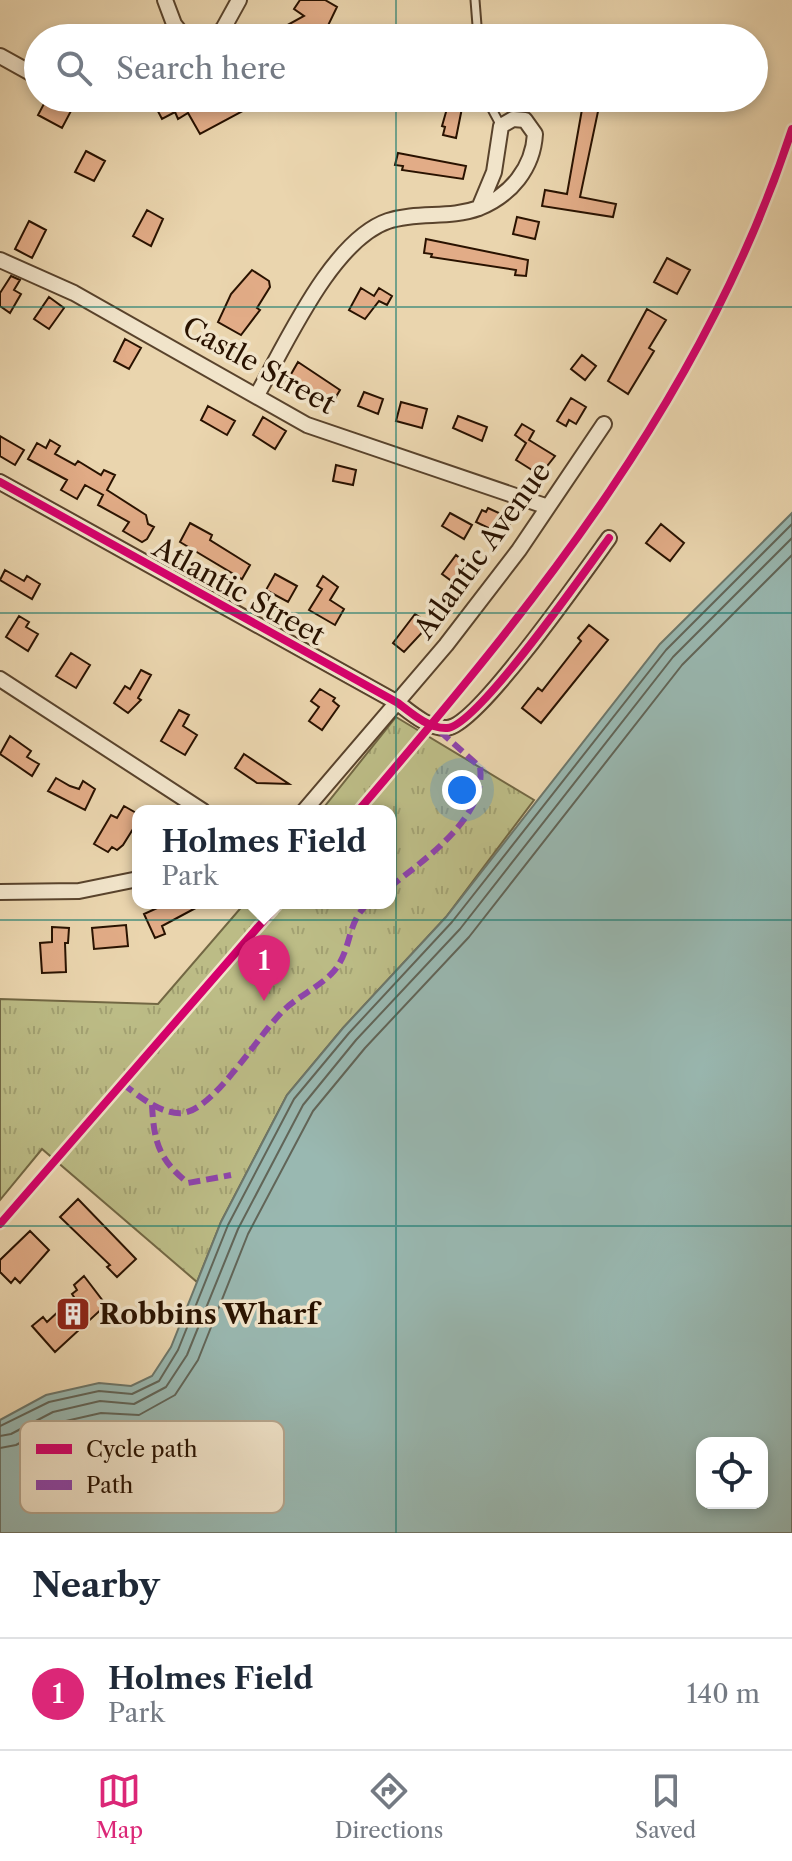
<!DOCTYPE html>
<style>
body{margin:0;font-family:"Libre Caslon Text",serif;background:#f2f2f3;color:#1f2937}
.controls{position:absolute;right:24px;bottom:24px;display:grid;overflow:hidden;border-radius:16px;box-shadow:0 4px 12px #0003}
.controls button{width:72px;height:72px;display:grid;place-items:center;padding:0;border:0;border-bottom:2px solid #e0e1e3;background:#fff;color:#1f2937;font:40px sans-serif}
.you{position:absolute;left:462px;top:790px;width:28px;height:28px;margin:-20px;border:6px solid #fff;border-radius:50%;background:#1a73e8;box-shadow:0 0 0 12px #1a73e833}
.badge{display:grid;place-items:center;width:52px;height:52px;border-radius:50%;background:#db2777;color:#fff;font-size:26px;font-weight:700}
.pin{position:absolute;translate:-50% -66px;filter:drop-shadow(0 2px 4px #0008)}
.pin::after{content:'';position:absolute;top:42px;width:28px;height:24px;background:inherit;clip-path:polygon(0 0,100% 0,50% 100%)}
.popup{position:absolute;left:132px;top:805px;width:264px;height:104px;box-sizing:border-box;display:grid;place-content:center;border-radius:16px;background:#fff;filter:drop-shadow(0 2px 6px #0005);font-size:26px;white-space:nowrap;color:#747a83}
.popup b{font-size:30px;color:#1f2937}
.popup::after{content:'';position:absolute;left:50%;top:100%;margin-left:-16px;border:16px solid transparent;border-top-color:#fff}
.list{margin:0;padding:0;list-style:none}
h2{display:flex;justify-content:space-between;align-items:center;height:104px;margin:0;padding:0 32px;font-size:34px}
h2 small{font-size:26px;font-weight:400;color:#747a83}
.list li{display:grid;grid-template-columns:52px 1fr auto;gap:24px;align-items:center;box-sizing:border-box;height:112px;padding:0 32px;border-top:2px solid #e0e1e3}
.list b{display:block;font-size:30px;white-space:nowrap}
.list p{margin:0;font-size:26px;white-space:nowrap;color:#747a83}
.list em{font-size:26px;font-style:normal;color:#747a83}
.icon{flex:none;width:44px;height:44px;fill:none;stroke:currentColor;stroke-width:2;stroke-linecap:round;stroke-linejoin:round}
.map{position:relative;flex:none;width:792px;height:1533px;overflow:hidden}
.search{position:absolute;background:#fff;box-shadow:0 4px 12px #0003;left:24px;right:24px;top:24px;height:88px;display:flex;align-items:center;gap:20px;box-sizing:border-box;padding:0 28px;border-radius:44px;color:#747a83;font-size:30px}
.sheet{height:216px;background:#fff}
nav{display:flex;justify-content:space-around;align-items:center;box-sizing:border-box;height:112px;border-top:2px solid #e0e1e3;background:#fff;font-size:22px;color:#747a83}
nav a{display:grid;justify-items:center;gap:4px}
nav .on{color:#db2777}
.map>svg:first-child{display:block}
.park{fill:url(#park-tufts);stroke:#726743;stroke-width:2}
.water{fill:#99b8b1;stroke:#6c766a;stroke-width:2;fill-rule:evenodd}
.lines{fill:none;stroke-linecap:round;stroke-linejoin:round}
.shore{stroke:#616558;stroke-width:2}
.building{fill:#e2ac87;stroke:#291200;stroke-width:2}
.lane-casing{stroke:#59432c;stroke-width:11}
.street-casing{stroke:#59432c;stroke-width:18}
.lane{stroke:#f1e4ca;stroke-width:7}
.street{stroke:#f1e4ca;stroke-width:14}
.quiet{stroke:#8e44ad;stroke-width:6;stroke-dasharray:12 6;stroke-linecap:butt}
.cycleway-casing{stroke:#f1e4ca;stroke-width:13}
.cycleway{stroke:#d6006c;stroke-width:8}
.grid{fill:none;stroke:#0f766e;stroke-width:2;stroke-opacity:0.55}
.labels{text-anchor:middle;stroke-width:7;stroke-linejoin:round;paint-order:stroke}
.street-label{font-size:28px;fill:#291200;stroke:#f1e4ca}
.poi-label{font-size:28px;font-weight:bold;fill:#291200;stroke:#f1e4ca;text-anchor:start}
.key{fill:#f1e4ca;stroke:#b5a58d;stroke-width:2}
.key-label{font-size:22px;fill:#291200}
</style>
<div class="map">
<svg width="792" height="1533" viewBox="0 0 792 1533">
<defs>
<pattern id="park-tufts" width="24" height="20" patternUnits="userSpaceOnUse" patternTransform="scale(2)"><rect width="24" height="20" fill="#bcbc86"/><path d="M3 7l-1-3M5 7V3M7 7l1-3M15 17l-1-3M17 17v-4M19 17l1-3" fill="none" stroke="#a2a172"/></pattern>
</defs>
<rect width="100%" height="100%" fill="#ead5ae"/>
<filter id="stains"><feTurbulence type="fractalNoise" baseFrequency=".0025" numOctaves="4"/><feColorMatrix values="0 0 0 0 .2 0 0 0 0 .09 0 0 0 0 .02 0 0 0 .5 -.17"/></filter>
<radialGradient id="worn" r=".72"><stop offset=".6" stop-color="#630" stop-opacity="0"/><stop offset="1" stop-color="#630" stop-opacity=".3"/></radialGradient>
<path class="park" d="M396,717L534,800L446,917L343,1028L287,1095L221,1222L197,1282L42,1149L0,1200V999L158,1004L245,903H390V811H321Z"/>
<path class="water" d="M792,513V1533H0V1420L46,1395L99,1383L131,1386L152,1376L171,1347L221,1222L287,1095L343,1028L446,917L660,644ZM702,1443H762V1503H702Z"/>
<g class="lines">
<path class="shore" d="M0,1426L49,1402L99,1391L132,1394L159,1381L178,1350L228,1225L294,1099L349,1033L452,922L666,650L792,524
M0,1436L11,1434L53,1412L100,1401L134,1404L166,1387L187,1355L238,1229L303,1105L356,1040L460,929L673,657L792,538
M0,1448L16,1445L57,1423L101,1413L139,1415L175,1395L198,1360L248,1234L313,1111L365,1048L469,937L682,665L792,555"/>
</g>
<path class="building" d="M300,0H325L337,7L322,38H264L304,16L294,9Z
M47,98L71,111L62,128L38,115Z
M151,98H267L200,134L188,113L178,119L175,112L162,119Z
M450,98H464L456,138L443,135L445,127L442,126Z
M584,98H598L600,102L580,197L616,204L613,217L542,206L545,190L567,194Z
M86,151L105,161L94,181L75,172Z
M398,153L466,166L463,179L402,170L403,166L395,165Z
M147,210L163,219L151,246L133,236Z
M517,217L539,222L535,239L513,234Z
M29,221L46,230L32,258L15,249Z
M426,239L528,260L526,276L515,275L516,270L431,257L432,254L424,253Z
M667,258L690,270L677,294L654,282Z
M252,270L269,281L270,287L257,308L260,310L241,335L218,322L231,294Z
M11,276L20,280L14,290L21,294L10,313L0,306V293Z
M361,288L374,296L379,288L392,296L387,305L379,301L365,319L349,310Z
M49,297L64,308L49,329L34,319Z
M647,309L666,320L649,348L654,351L628,394L608,381Z
M125,339L141,348L129,369L114,361Z
M582,355L596,366L585,380L571,369Z
M298,362L340,390L331,405L327,407L286,383Z
M364,392L383,399L378,414L358,406Z
M571,398L586,407L576,424L569,420L566,426L557,421Z
M401,402L427,409L422,428L396,421Z
M208,406L235,421L227,435L201,420Z
M458,416L487,427L482,441L453,428Z
M263,417L286,431L275,449L253,435Z
M522,424L534,431L529,440L555,456L540,475L516,460L526,443L515,435Z
M0,436L24,450L15,465L0,456Z
M50,440L60,446L55,454L75,465L78,461L101,475L104,470L115,475L107,490L146,515L148,524L154,527L147,539L142,542L123,531L129,522L98,505L103,495L85,485L77,499L61,490L67,480L28,459L37,443L46,448Z
M336,465L356,470L353,485L333,481Z
M488,508L512,519L505,536L476,522L482,510L486,512Z
M450,513L472,525L464,539L442,526Z
M190,523L212,535L210,540L250,565L242,579L180,542Z
M661,524L684,543L670,561L646,543Z
M456,555L467,564L453,582L442,574Z
M5,570L24,581L27,576L40,584L32,599L0,580Z
M275,574L297,586L288,602L266,590Z
M323,576L338,587L330,600L344,609L335,625L309,610L322,589L317,586Z
M415,614L430,624L404,652L393,643Z
M19,616L29,622L26,627L38,634L28,651L6,637Z
M589,625L608,640L541,723L522,708L538,688L542,691L581,641L578,638Z
M71,653L90,665L76,688L56,676Z
M141,670L151,675L138,698L141,700L128,713L114,703L125,686L130,689Z
M320,689L335,698L333,701L339,706L322,730L309,721L319,707L311,701Z
M179,710L189,715L183,726L197,735L185,755L161,741Z
M10,736L31,751L27,757L39,764L32,776L0,754Z
M244,754L289,784L257,783L235,768Z
M56,778L70,786L79,789L83,781L95,789L85,810L48,791Z
M124,806L138,814V821L123,845L117,850L112,847L108,852L94,844L111,815L117,818Z
M168,903H205L162,926L165,934L155,938L144,914Z
M126,925L128,946L94,949L92,928Z
M52,927L69,928L68,943H65L66,972L42,973L40,943L52,942Z
M78,1199L136,1259L117,1277L107,1267L110,1265L60,1217Z
M30,1231L49,1250L20,1283L15,1278L11,1283L0,1272V1260Z
M84,1276L106,1305L55,1352L32,1326L43,1317L47,1322L74,1297L72,1294L77,1290L74,1285Z"/>
<g class="lines">
<g class="lane-casing">
<path id="lane" d="M475,0L478,38
M486,98L501,126"/>
</g>
<g class="street-casing">
<path id="street" d="M165,0L174,24L185,38
M213,38L223,29L239,0
M0,56L38,77
M0,260L74,293L307,425L548,507
M257,395C286,344 332,240 388,221C418,211 449,219 479,208L494,172L501,126L513,119L525,120L535,134C533,168 511,195 479,208
M0,482L398,703C411,713 429,729 447,728C477,726 586,570 609,538
M0,679L203,811
M304,811L446,645L519,550L604,424
M0,892L79,891L138,879"/>
</g>
<use href="#lane" class="lane"/>
<use href="#street" class="street"/>
<path class="quiet" d="M390,887C425,859 487,817 480,767L436,728
M123,1084C139,1096 161,1115 183,1113C215,1109 260,1032 285,1009C300,995 321,986 334,971C353,948 346,921 369,903
M152,1105C154,1141 158,1159 188,1183L231,1175"/>
<g class="cycleway-casing">
<path id="cycleway" d="M0,482L398,703C411,713 429,729 447,728C477,726 586,570 609,538
M358,811C536,603 706,394 792,129
M0,1224L279,903"/>
</g>
<use href="#cycleway" class="cycleway"/>
</g>
<path class="grid" d="M396,0V38M396,98V1533M0,307H792M0,613H792M0,920H792M0,1226H792"/>
<defs>
<g id="building-square" transform="scale(1.8)"><rect x="-9" y="-9" width="18" height="18" rx="4" fill="#8f2418" stroke="#f1e4ca"/><path d="M-4-6H4V6H1V3H-1V6H-4ZM-2.5-4.3h1.7v1.8h-1.7ZM.8-4.3h1.7v1.8H.8ZM-2.5-1h1.7V.8h-1.7ZM.8-1h1.7V.8H.8Z" fill="#fff"/></g>
</defs>
<g fill-rule="evenodd">
<use href="#building-square" x="73" y="1314"/>
</g>
<g class="labels">
<g class="street-label">
<text transform="translate(259 365) rotate(29)" y="10">Castle Street</text>
<text transform="translate(482 550) rotate(-54)" y="10">Atlantic Avenue</text>
<text transform="translate(239 591) rotate(29)" y="10">Atlantic Street</text>
</g>
<g class="poi-label">
<text x="99" y="1324">Robbins Wharf</text>
</g>
</g>
<rect x="20" y="1421" width="264" height="92" rx="12" class="key"/>
<rect x="36" y="1444" width="36" height="10" fill="#d6006c"/>
<rect x="36" y="1480" width="36" height="10" fill="#8e44ad"/>
<g class="key-label">
<text x="86" y="1457">Cycle path</text>
<text x="86" y="1493">Path</text>
</g>
<rect width="100%" height="100%" filter="url(#stains)"/>
<rect width="100%" height="100%" fill="url(#worn)"/>
</svg>
<div class="controls">
<button><svg class="icon" aria-label="locate" viewBox="0 0 24 24"><circle cx="12" cy="12" r="6"/><path d="M12 2v4M12 18v4M2 12h4M18 12h4"/></svg></button>
</div>
<div class="you"></div>
<div class="pin badge" style="left:264px;top:1001px">1</div>
<div class="popup"><b>Holmes Field</b>Park</div>
<div class="search"><svg class="icon" aria-label="search" viewBox="0 0 24 24"><circle cx="10" cy="10" r="6"/><path d="M15 15l6 6"/></svg>Search here</div>
</div>
<section class="sheet">
<h2>Nearby<small></small></h2>
<ul class="list">
<li><span class="badge">1</span><div><b>Holmes Field</b><p>Park</p></div><em>140 m</em></li>
</ul>
</section>
<nav>
<a class="on"><svg class="icon" aria-label="map" viewBox="0 0 24 24"><path d="M3 6l6-2 6 2 6-2v14l-6 2-6-2-6 2zM9 4v14M15 6v14"/></svg>Map</a>
<a><svg class="icon" aria-label="directions" viewBox="0 0 24 24"><path d="M12 3l9 9-9 9-9-9zM9 14v-3h6M13 9l2 2-2 2"/></svg>Directions</a>
<a><svg class="icon" aria-label="saved" viewBox="0 0 24 24"><path d="M7 4h10v16l-5-4-5 4z"/></svg>Saved</a>
</nav>
